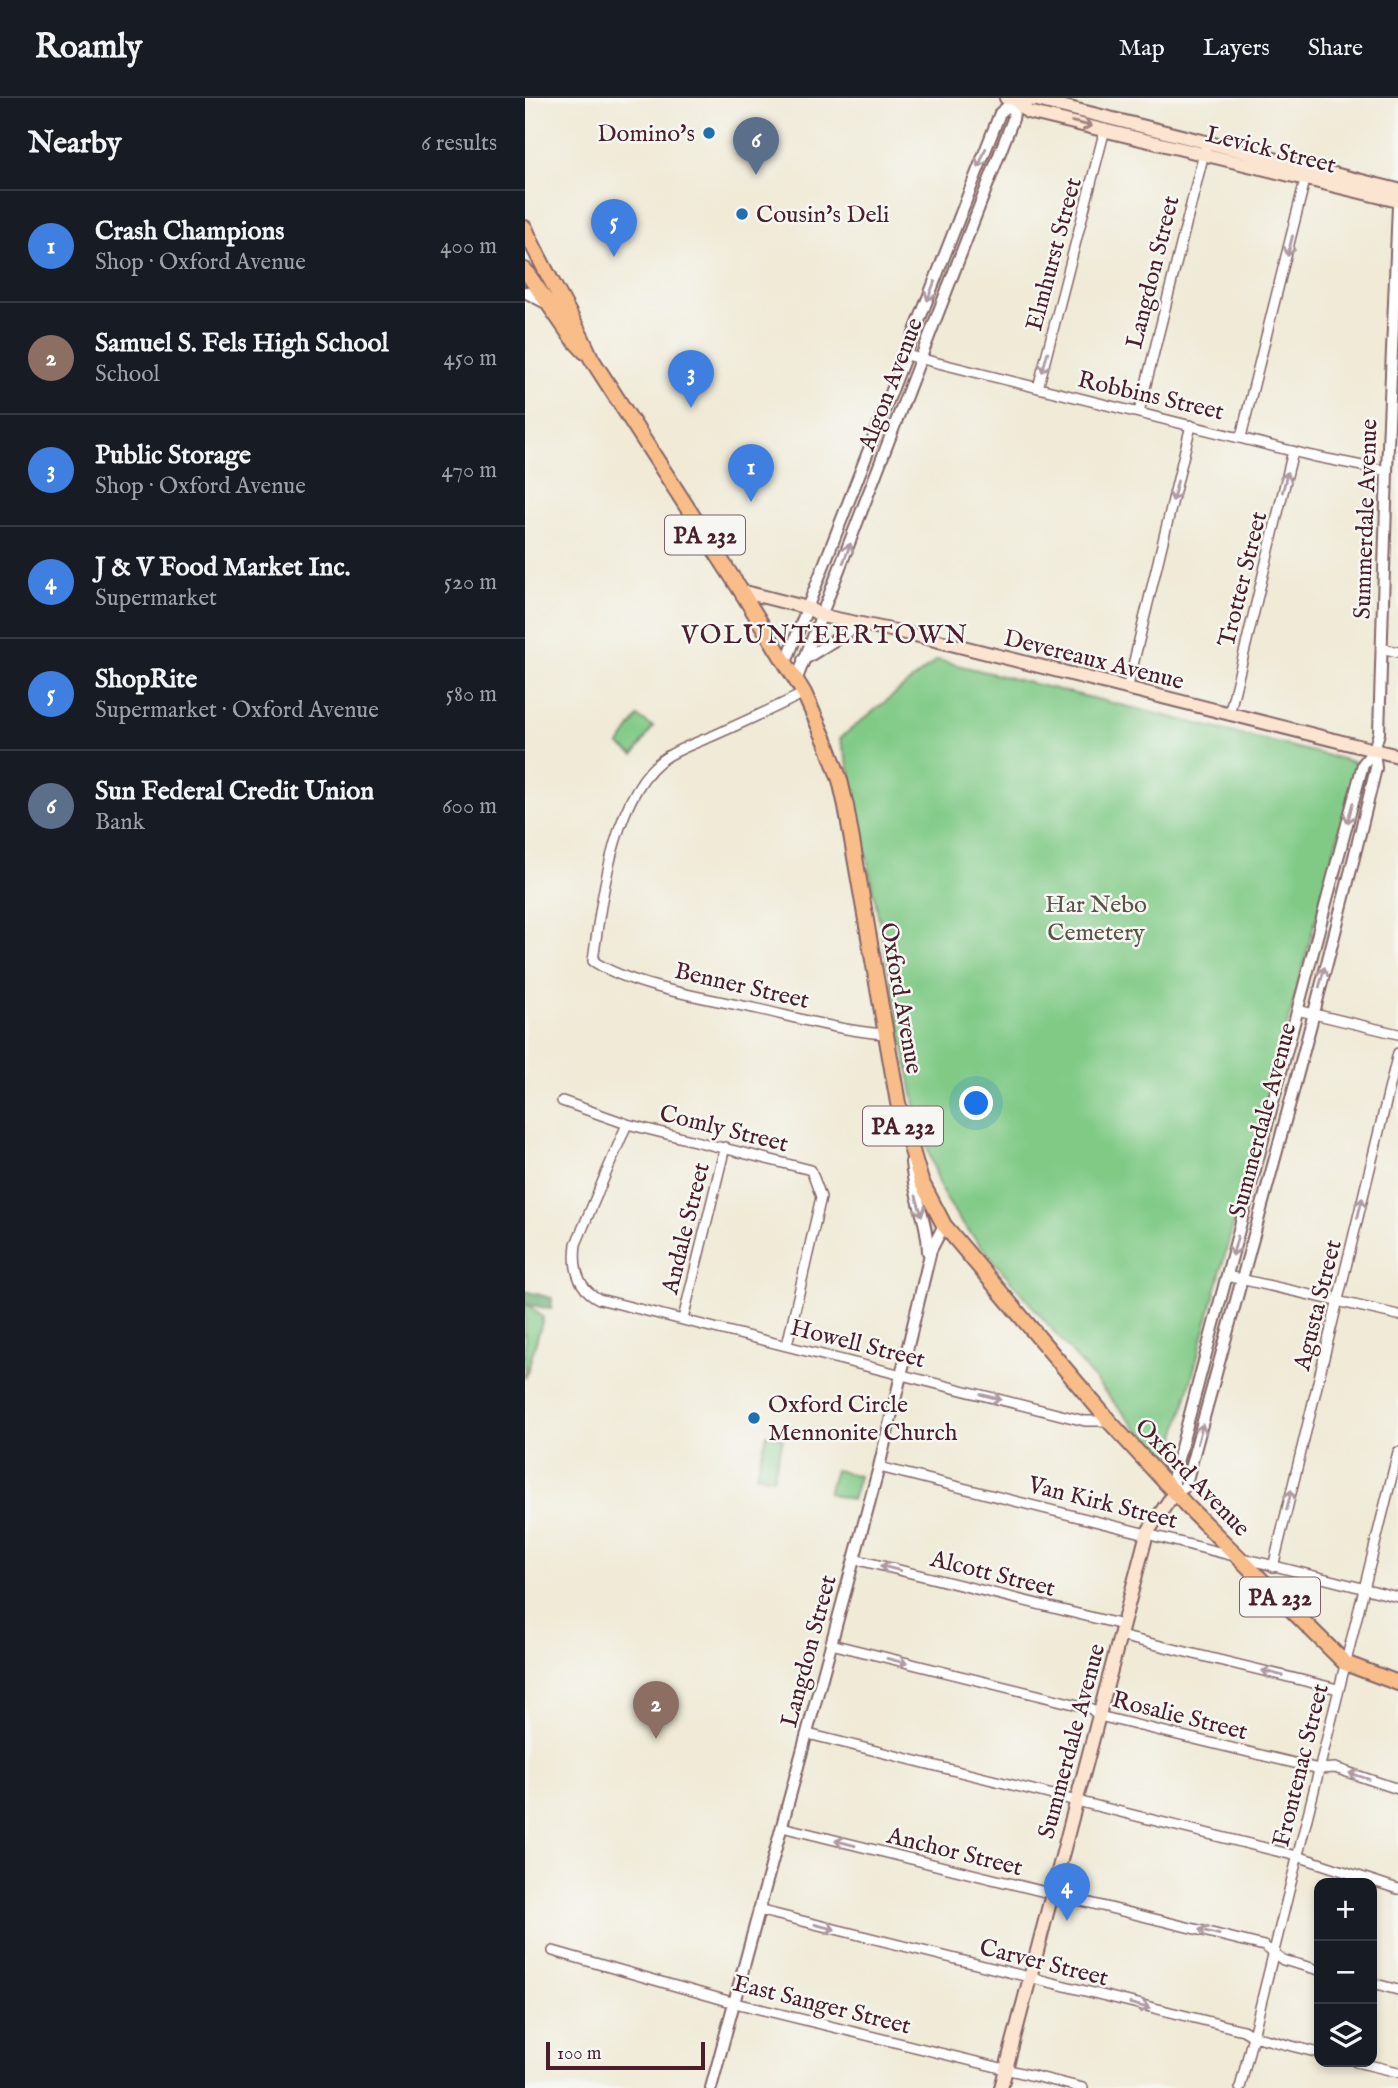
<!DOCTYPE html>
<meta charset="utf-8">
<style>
body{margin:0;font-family:"IM FELL English",serif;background:#20242c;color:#f1f3f6}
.controls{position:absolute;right:21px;bottom:21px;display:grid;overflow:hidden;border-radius:14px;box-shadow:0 4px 10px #0003}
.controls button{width:63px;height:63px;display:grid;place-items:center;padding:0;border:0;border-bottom:2px solid #363941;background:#171b24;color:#f1f3f6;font:35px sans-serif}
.scale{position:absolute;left:21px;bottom:18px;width:159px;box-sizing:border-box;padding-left:7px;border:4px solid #4a1f2b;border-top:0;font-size:19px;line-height:24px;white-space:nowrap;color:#4a1f2b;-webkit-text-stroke:5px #f6f6f2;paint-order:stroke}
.you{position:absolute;left:452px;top:1006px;width:24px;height:24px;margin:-18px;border:5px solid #fff;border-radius:50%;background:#1a73e8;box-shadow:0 0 0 10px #1a73e833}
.badge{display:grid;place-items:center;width:46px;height:46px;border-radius:50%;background:#1f6fb2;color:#fff;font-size:23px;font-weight:700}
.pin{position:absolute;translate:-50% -58px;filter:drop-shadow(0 2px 4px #0008)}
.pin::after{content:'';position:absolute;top:37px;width:24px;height:21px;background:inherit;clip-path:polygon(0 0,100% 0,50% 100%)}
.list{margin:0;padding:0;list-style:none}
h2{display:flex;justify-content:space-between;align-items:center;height:91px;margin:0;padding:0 28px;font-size:30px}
h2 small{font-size:23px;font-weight:400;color:#9ea1a6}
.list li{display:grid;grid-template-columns:46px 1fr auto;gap:21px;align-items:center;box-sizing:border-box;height:112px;padding:0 28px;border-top:2px solid #363941}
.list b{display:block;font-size:26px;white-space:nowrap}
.list p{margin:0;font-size:23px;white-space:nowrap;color:#9ea1a6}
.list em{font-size:23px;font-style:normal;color:#9ea1a6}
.icon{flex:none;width:38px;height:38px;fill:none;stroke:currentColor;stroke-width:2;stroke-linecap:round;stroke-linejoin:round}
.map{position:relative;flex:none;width:873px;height:1990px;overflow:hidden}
header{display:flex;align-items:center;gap:42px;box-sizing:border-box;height:98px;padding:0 35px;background:#171b24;border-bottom:2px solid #363941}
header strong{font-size:33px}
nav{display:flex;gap:38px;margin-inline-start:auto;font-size:24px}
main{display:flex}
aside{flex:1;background:#171b24}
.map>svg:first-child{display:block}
.green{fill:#80ca86;stroke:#657458;stroke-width:2}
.forest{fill:#68ae73;stroke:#59664f;stroke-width:2}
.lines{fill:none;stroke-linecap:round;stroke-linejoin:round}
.minor-casing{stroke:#846667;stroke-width:12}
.tertiary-casing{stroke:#846667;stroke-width:14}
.secondary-casing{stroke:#846667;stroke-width:16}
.primary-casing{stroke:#846667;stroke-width:18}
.minor{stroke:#fff;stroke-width:9}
.tertiary{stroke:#fff;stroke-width:10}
.secondary{stroke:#fce5d0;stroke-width:12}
.primary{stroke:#f8bd89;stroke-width:14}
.oneway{stroke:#a3827e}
.oneway2{stroke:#ae9aa0}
.poi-dot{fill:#1f6fb2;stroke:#f6f6f2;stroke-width:2.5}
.labels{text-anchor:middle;stroke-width:5;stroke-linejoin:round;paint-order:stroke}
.shield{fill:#f6f6f2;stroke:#7e6067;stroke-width:2}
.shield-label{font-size:23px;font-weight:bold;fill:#4a1f2b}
.poi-label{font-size:24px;fill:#4a1f2b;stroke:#f6f6f2;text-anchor:start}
.street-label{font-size:24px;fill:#4a1f2b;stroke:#f6f6f2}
.park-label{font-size:24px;fill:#5a5246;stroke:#f6f6f2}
.neighbourhood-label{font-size:26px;letter-spacing:2px;fill:#4a1f2b;stroke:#f6f6f2}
</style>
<header>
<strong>Roamly</strong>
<nav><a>Map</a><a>Layers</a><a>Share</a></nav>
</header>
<main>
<aside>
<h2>Nearby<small>6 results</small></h2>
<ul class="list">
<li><span class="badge" style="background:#3f7fe0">1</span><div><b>Crash Champions</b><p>Shop · Oxford Avenue</p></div><em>400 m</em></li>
<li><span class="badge" style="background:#8d6e63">2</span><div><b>Samuel S. Fels High School</b><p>School</p></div><em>450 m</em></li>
<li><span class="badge" style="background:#3f7fe0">3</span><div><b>Public Storage</b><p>Shop · Oxford Avenue</p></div><em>470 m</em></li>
<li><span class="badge" style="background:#3f7fe0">4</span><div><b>J &amp; V Food Market Inc.</b><p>Supermarket</p></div><em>520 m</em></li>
<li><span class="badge" style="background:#3f7fe0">5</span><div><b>ShopRite</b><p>Supermarket · Oxford Avenue</p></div><em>580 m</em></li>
<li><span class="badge" style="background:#5c6f8a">6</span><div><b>Sun Federal Credit Union</b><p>Bank</p></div><em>600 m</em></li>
</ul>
</aside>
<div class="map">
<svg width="873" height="1990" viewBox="0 0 873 1990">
<rect width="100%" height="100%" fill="#f6f6f2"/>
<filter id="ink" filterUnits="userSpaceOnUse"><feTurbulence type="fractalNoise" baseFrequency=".0143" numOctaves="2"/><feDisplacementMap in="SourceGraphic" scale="14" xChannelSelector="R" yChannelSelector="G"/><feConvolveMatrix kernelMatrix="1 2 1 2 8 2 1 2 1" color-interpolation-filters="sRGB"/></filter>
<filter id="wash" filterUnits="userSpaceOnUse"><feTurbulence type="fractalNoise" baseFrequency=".00686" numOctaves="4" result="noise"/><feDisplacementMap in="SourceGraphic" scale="28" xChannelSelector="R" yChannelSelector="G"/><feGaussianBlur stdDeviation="1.57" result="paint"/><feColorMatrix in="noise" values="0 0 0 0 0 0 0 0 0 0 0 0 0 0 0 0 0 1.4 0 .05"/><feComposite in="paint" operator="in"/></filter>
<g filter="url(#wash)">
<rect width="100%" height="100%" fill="#f0ead6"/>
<path class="green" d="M412,562L833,665L643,1368L435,1123L417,1094L392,1017L325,673L315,640Z
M113,619L128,629L109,657L94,647Z
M0,1207L5,1208L18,1220L0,1281Z
M242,1336L258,1340L248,1380L231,1376Z
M310,1372L334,1378L327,1402L303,1395Z"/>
<path class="forest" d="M0,1193L27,1200L26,1211L0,1206Z"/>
</g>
<g filter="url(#ink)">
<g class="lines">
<g class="minor-casing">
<path id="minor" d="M381,257L787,358L862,373
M513,290L580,31
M614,314L680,51
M716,339L780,82
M856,550L873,554
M602,592L666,327
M279,595C250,610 221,623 192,636C176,643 158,649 143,658C89,690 76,805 68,863C107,889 186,901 233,911C276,921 317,933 360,936
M704,617L768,353
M772,912L873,936
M37,1003L102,1026L286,1072L296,1099L262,1247
M102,1026L51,1146C48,1169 52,1190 74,1201L560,1323H584
M702,1178L873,1217
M158,1221L200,1049
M354,1369L873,1499
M329,1461L598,1527
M748,1469L873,955
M595,1538L813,1591
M306,1546L565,1610L574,1618L794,1671L810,1670L873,1691
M283,1636L772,1758L873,1791
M257,1729L739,1848L758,1862L794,1872
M233,1812L718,1932L728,1938L794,1955
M28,1853L210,1905L558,1990
M847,1885L873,1892
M831,1964L873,1974
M715,1990L873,1354"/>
</g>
<g class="tertiary-casing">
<path id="tertiary" d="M0,194L19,204
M278,562L334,527
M260,567L475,15L490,2
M271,583L488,21L491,0
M849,652L851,670C793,911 725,1150 660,1389L649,1395V1376L838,666L849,652L854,635L862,373L873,108
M386,1064C388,1097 403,1123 403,1154
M186,1990L354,1369L406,1152L419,1127"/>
</g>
<g class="secondary-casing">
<path id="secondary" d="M481,0L512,2L873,92
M490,2L503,14L873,103
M216,493L283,510L297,518L390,537L873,658
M476,1990L622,1435L649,1395"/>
</g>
<g class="primary-casing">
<path id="primary" d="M0,130C19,175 47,215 66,260L216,493L279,595L301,644L315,682L321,708L373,1005L396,1083L419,1127L584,1323L662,1408L820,1565L873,1585
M0,172L47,240L60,254"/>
</g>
<use href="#minor" class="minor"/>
<use href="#tertiary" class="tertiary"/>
<use href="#secondary" class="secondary"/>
<use href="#primary" class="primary"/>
</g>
<defs><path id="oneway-shaft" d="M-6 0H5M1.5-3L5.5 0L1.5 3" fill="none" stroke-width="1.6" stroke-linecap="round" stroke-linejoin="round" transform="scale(1.75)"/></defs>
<use class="oneway" href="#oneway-shaft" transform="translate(557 26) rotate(13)"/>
<g class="oneway2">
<use href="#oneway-shaft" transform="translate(457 60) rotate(111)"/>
<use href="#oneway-shaft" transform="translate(765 148) rotate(104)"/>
<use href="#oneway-shaft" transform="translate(406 193) rotate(111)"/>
<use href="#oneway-shaft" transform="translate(520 264) rotate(105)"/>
<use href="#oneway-shaft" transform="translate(760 384) rotate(-76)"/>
<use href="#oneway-shaft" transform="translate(650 393) rotate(104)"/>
<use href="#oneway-shaft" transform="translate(322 455) rotate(-69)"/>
<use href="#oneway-shaft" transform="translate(825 715) rotate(105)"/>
<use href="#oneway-shaft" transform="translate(797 879) rotate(-75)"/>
<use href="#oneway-shaft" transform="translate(394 1108) rotate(73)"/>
<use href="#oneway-shaft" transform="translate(835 1110) rotate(-76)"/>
<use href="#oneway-shaft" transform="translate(710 1148) rotate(105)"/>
<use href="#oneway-shaft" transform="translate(466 1299) rotate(14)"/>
<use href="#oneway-shaft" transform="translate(675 1336) rotate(-75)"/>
<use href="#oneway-shaft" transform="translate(764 1402) rotate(-76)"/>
<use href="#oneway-shaft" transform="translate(365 1470) rotate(-166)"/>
<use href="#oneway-shaft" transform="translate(372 1563) rotate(14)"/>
<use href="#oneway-shaft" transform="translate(747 1575) rotate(-166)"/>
<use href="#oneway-shaft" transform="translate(834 1678) rotate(-162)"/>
<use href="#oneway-shaft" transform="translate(320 1745) rotate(-166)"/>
<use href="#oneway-shaft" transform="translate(300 1829) rotate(14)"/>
<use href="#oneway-shaft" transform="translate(684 1834) rotate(-166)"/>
<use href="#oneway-shaft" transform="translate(615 1908) rotate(14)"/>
</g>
</g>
<g class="poi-dot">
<circle cx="184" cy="35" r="7"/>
<circle cx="217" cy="116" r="7"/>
<circle cx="229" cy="1320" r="7"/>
</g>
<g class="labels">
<g class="shield">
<rect x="140" y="417.5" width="80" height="39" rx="5"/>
<rect x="338" y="1008.5" width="80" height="39" rx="5"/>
<rect x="715" y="1479.5" width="80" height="39" rx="5"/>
</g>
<g class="shield-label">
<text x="180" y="445">PA 232</text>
<text x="378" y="1036">PA 232</text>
<text x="755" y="1507">PA 232</text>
</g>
<g class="poi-label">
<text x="170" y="43" text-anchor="end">Domino's</text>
<text x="231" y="124">Cousin's Deli</text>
<text x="243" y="1314">Oxford Circle<tspan x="243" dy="28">Mennonite Church</tspan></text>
</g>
<g class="street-label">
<text transform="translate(746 51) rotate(14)" y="8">Levick Street</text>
<text transform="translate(528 156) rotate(-75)" y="8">Elmhurst Street</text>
<text transform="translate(627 174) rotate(-76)" y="8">Langdon Street</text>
<text transform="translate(365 286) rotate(-69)" y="8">Algon Avenue</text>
<text transform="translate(626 297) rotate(13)" y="8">Robbins Street</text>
<text transform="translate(840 421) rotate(-88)" y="8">Summerdale Avenue</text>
<text transform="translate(717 481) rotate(-76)" y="8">Trotter Street</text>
<text transform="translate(569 561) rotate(14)" y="8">Devereaux Avenue</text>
<text transform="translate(217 887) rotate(13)" y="8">Benner Street</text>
<text transform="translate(377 900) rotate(80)" y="8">Oxford Avenue</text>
<text transform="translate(737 1022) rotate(-75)" y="8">Summerdale Avenue</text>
<text transform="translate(199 1030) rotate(14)" y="8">Comly Street</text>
<text transform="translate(160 1130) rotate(-76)" y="8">Andale Street</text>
<text transform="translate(792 1207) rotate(-76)" y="8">Agusta Street</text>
<text transform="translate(333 1245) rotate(14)" y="8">Howell Street</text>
<text transform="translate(668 1379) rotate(46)" y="8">Oxford Avenue</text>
<text transform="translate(578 1404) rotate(14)" y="8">Van Kirk Street</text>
<text transform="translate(468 1475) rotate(14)" y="8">Alcott Street</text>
<text transform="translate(283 1553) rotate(-75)" y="8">Langdon Street</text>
<text transform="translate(655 1617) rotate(14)" y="8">Rosalie Street</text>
<text transform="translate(546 1643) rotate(-75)" y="8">Summerdale Avenue</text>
<text transform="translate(775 1667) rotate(-76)" y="8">Frontenac Street</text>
<text transform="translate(430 1753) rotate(14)" y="8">Anchor Street</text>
<text transform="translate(519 1864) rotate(14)" y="8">Carver Street</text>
<text transform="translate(297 1906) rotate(14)" y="8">East Sanger Street</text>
</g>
<g class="park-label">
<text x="571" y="814">Har Nebo<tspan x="571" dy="28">Cemetery</tspan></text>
</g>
<g class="neighbourhood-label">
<text x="300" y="545">VOLUNTEERTOWN</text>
</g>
</g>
</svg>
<div class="controls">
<button>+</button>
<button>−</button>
<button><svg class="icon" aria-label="layers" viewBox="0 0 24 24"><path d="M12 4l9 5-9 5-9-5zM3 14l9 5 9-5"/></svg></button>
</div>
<div class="scale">100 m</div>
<div class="you"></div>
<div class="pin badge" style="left:226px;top:404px;background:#3f7fe0">1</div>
<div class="pin badge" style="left:131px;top:1641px;background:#8d6e63">2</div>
<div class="pin badge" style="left:166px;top:310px;background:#3f7fe0">3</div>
<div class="pin badge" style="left:542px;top:1823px;background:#3f7fe0">4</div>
<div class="pin badge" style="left:89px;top:159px;background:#3f7fe0">5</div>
<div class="pin badge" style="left:231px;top:77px;background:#5c6f8a">6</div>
</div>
</main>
